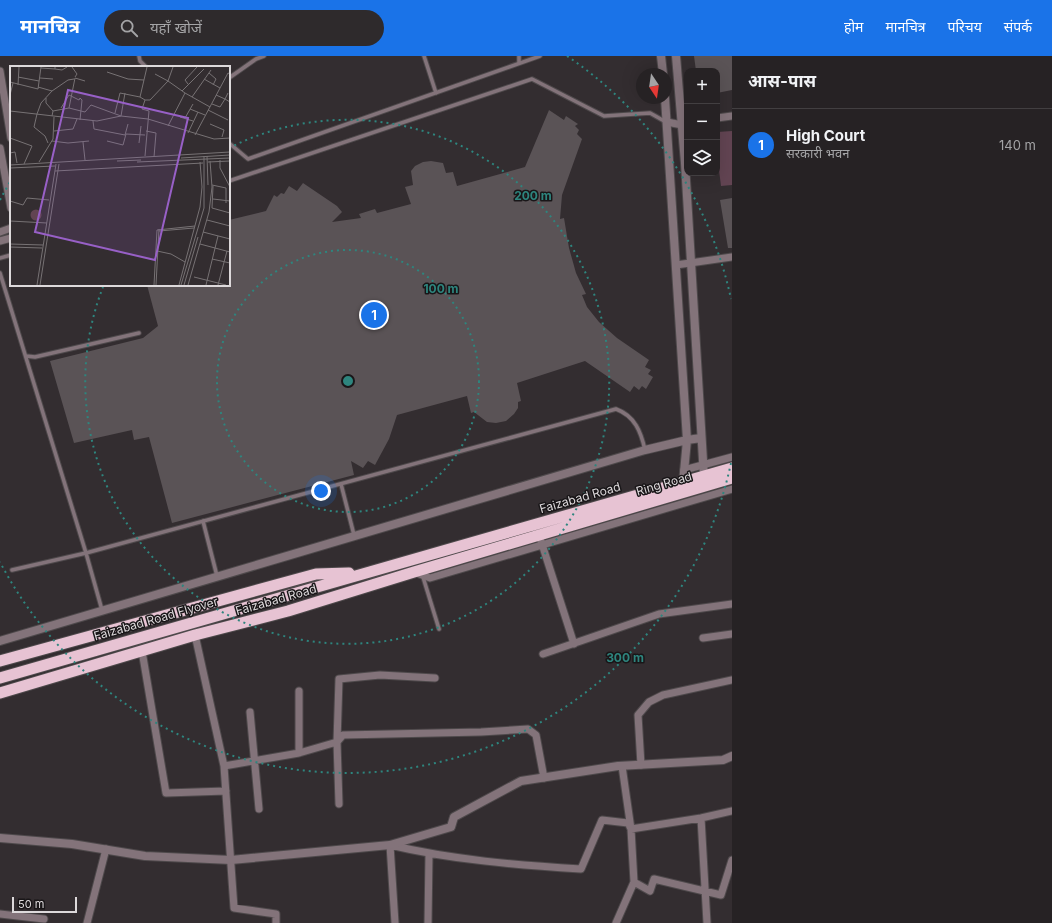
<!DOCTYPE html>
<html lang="hi">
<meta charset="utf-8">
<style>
body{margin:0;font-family:Inter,"Noto Sans Devanagari",sans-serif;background:#2e2a2c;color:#f1f3f6}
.controls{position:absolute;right:12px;top:12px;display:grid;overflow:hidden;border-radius:8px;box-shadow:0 4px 16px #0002}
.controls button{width:36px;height:36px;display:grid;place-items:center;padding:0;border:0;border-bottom:1px solid #423f41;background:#262224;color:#f1f3f6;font:20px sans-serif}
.compass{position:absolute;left:636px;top:12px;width:36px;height:36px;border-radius:50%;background:#262224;box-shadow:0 4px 16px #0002;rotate:167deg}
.scale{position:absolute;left:12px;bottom:10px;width:65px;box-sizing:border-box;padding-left:4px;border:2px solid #ddd9db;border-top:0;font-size:11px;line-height:14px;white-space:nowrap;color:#ddd9db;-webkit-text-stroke:3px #191618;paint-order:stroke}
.you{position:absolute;left:321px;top:435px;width:14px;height:14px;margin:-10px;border:3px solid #fff;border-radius:50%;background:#1a73e8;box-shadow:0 0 0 6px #1a73e833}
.badge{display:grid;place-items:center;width:26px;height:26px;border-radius:50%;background:#1a73e8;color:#fff;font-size:13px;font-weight:700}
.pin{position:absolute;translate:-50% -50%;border:2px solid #fff;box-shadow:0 1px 4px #0006}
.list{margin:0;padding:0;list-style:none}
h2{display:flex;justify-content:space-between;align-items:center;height:52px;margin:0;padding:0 16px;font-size:17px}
h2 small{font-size:13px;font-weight:400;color:#a4a4a6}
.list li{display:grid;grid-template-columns:26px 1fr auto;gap:12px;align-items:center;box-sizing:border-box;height:72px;padding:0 16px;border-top:1px solid #423f41}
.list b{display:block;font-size:15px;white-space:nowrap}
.list p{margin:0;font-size:13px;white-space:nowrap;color:#a4a4a6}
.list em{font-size:13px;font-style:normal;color:#a4a4a6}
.icon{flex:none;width:22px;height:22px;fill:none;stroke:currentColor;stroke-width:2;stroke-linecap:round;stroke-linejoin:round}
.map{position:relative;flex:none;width:732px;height:867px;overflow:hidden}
header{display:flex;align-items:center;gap:24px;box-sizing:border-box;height:56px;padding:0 20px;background:#1a73e8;color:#fff}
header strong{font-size:19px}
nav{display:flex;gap:22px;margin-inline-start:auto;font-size:14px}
.search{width:280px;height:36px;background:#2e2a2c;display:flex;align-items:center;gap:10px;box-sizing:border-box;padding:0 14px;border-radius:22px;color:#a4a4a6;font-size:15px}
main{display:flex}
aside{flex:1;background:#262224}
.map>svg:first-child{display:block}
.green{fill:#624452}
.building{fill:#5a5356}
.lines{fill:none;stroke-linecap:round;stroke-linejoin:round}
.service-casing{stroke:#4e494b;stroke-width:5.5}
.minor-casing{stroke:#4e494b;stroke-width:9}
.tertiary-casing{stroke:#4e494b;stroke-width:10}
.trunk-casing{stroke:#4e494b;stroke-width:13}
.service{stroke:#83737a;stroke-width:3.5}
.minor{stroke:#83737a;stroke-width:7}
.tertiary{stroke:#83737a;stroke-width:8}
.trunk{stroke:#e7c3d3;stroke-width:11}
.ring{fill:none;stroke:#2e857e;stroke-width:2;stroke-dasharray:2 4}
.labels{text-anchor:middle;stroke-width:3;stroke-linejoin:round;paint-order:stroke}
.street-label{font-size:12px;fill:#ddd9db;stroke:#191618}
.inset-road{fill:none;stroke:#777274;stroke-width:1}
.view{fill:#9860c7;fill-opacity:0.15;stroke:#9860c7;stroke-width:2}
.inset-edge{fill:none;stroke:#ddd9db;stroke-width:2}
.centre{fill:#2e857e;stroke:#191618;stroke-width:2}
.ring-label{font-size:12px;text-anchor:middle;font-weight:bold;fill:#2e857e;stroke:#191618;stroke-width:3;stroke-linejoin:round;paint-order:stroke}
</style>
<header>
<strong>मानचित्र</strong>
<div class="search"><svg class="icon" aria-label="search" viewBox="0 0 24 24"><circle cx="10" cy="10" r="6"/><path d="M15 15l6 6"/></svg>यहाँ खोजें</div>
<nav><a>होम</a><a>मानचित्र</a><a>परिचय</a><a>संपर्क</a></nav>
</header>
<main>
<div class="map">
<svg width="732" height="867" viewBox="0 0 732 867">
<rect width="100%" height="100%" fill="#332d30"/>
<path class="green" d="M732,75V129L721,130L717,98V76Z"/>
<path class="building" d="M694,0H732V34L717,37V15H696Z
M549,54L564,64L566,60L578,68L575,70L579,74L577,78L582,83L562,139L560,163L564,162L569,192L576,217L586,238L582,239L587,251L599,266L617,282L649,304L645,311L651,314L648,318L653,321L646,333L642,330L639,334L634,330L630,336L585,305L517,327L521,345L518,346V352L514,358L506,365L496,367L487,366L474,356L471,357L467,340L397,359L389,383L375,409L368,405L363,412L351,405L354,419L172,467L149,381L134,384L132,374L74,387L50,305L143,282L158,270L147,229H229V164L266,155L274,139L277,141L281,137L284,138L289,130L297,135L303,127L337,150L342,156L332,166L361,162L359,158L375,153L377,157L411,148L405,131L413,129L411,115L415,110L423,106L431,105L443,107L446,117L453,116L457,130L525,111Z
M732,142V192H728L720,144Z"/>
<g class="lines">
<g class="service-casing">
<path id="service" d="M139,0L140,5L146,11
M424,0L436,37
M519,0V7
M229,22L256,3L264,0
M229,87L248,103L540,0
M229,125L532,23L604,60L650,57L666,66
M0,202L11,199
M0,217L86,497L102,554
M26,300L35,301L139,277
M341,428L354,479
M203,465L217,520
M12,514L86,497L616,353C635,360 641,376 645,394
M423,521L439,573"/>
</g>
<g class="minor-casing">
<path id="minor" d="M0,15L11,82
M717,62L732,60
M667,66L682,69L687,68
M0,92L11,152
M0,176L11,172
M0,185L11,182
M676,209L732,201
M684,414L732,401
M541,485L574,588
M414,516L430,522L732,433
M195,579L224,710L234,852L276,858V867
M703,582L732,578
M142,595L166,737L226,735
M543,598L659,558L732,548
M299,635V697
M250,656L259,753
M641,709L638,659L649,646L663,639L732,624
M224,710L299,697L337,686L339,623L380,619L435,622
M622,710L631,773L634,826L650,835L654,823L721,839L732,804
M339,748L337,686L343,679L481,676L528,673L536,679L544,722
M701,762L707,867
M0,858L44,863
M87,867L106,793
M395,867L390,789C453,804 517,809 581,813L602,764L628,767L631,773L701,762L732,755
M428,867L429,798
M616,867L634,826"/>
</g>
<g class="tertiary-casing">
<path id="tertiary" d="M661,0L663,18
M676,0L685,107L704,421
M665,42L687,384L683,427
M0,585L645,394L687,384L701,382
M0,782L72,788L145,800L231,804L390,789L451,771L454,761L521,725L618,710L723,704L732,700"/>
</g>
<g class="trunk-casing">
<path id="trunk" d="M0,605L316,518L349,517
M0,622L732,412
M0,637L195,579L288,555L414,516L732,422"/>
</g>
<use href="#service" class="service"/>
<use href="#minor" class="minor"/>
<use href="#tertiary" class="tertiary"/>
<use href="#trunk" class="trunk"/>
</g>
<g class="ring">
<circle cx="348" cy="325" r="131"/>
<path d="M229 92A262 262 0 1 1 103 231"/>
<path d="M731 407A392 392 0 0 1 0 506M0 144A392 392 0 0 1 10 126M567 0A392 392 0 0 1 731 243"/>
</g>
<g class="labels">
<g class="street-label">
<text transform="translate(664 428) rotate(-16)" y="4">Ring Road</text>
<text transform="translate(580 442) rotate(-16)" y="4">Faizabad Road</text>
<text transform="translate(276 544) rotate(-16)" y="4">Faizabad Road</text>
<text transform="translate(156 563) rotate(-16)" y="4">Faizabad Road Flyover</text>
</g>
</g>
<g transform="translate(10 10)">
<rect width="220" height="220" fill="#332d30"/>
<path d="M20.5 149a5.5 5.5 0 1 1 11 0a5.5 5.5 0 1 1-11 0Z" fill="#624452"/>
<path class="inset-road" d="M62,1L67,8L65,11M31,2L45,3V1M45,3L52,4L57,1M97,6L118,13L134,14M199,7L206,13L203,19M8,11L29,15M30,12L43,13M194,13L210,22M0,16L28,23L31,1M178,18L175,14L187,1M8,19L9,1M28,21L42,25M172,25L194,3M175,27L200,41M0,29L3,17M206,29L215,33L218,27M182,31L201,4M36,32V37L43,45L42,50M135,34L130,31L137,1M202,38L210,41L215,33L220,36M51,42L59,29L69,34L70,32L72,34L70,54M59,42L65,12L75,15M180,43L195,49M198,44L218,54M0,45L87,55L111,50L138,53L204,73L220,72M43,45L59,42L75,46L81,39L111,50L115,27M105,47L110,27L130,31M170,51L183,55M175,52L183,38M83,55L84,63L115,69L118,58M200,58L214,64L212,71M158,60L175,27L158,15L163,1M44,65L63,63L67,53M136,65L146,67L144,91M178,67L188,46M185,69L218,7L220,8M0,72L22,80L14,98M42,75L58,77L79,75M97,75L113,79L116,68L135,69M73,76L75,94M38,77L35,70L24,61L27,48L31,37L42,25L58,14L64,13M129,77L131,60M0,87L5,86L7,97M135,90L139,45L132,43L135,34H140L158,15L145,8M197,90L198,119M171,92L220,89M210,94V102L220,121M107,95L131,94M29,96L43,73L44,51M127,96L220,92M198,96L220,95M0,99L220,86M0,102L45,100M45,105L193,97M202,119L216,122V137M203,133L220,135M0,135L13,139L17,132L39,134M202,142L203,120M202,142L220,147M197,154L220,160M0,155L37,157M149,165L184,162M193,166L220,173M0,178L33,179M190,178L220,186M0,181L32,182M147,185L161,188L175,196M202,193L220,197M184,211L216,219M27,219L46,98M30,219L49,98M144,219L147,164L185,160M146,219L149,163M169,219L190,141L192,121L190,96M171,219L194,142V90M174,219L188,171M178,219L199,146L202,121L200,95M196,219L208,170M208,219L217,185"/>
<path class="view" d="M58,24L178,52L145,194L25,166Z"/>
<rect width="220" height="220" class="inset-edge"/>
</g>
<circle cx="348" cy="325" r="6" class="centre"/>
<g class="ring-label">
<text x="533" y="144">200 m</text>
<text x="441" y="237">100 m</text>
<text x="625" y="606">300 m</text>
</g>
</svg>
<div class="controls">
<button>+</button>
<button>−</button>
<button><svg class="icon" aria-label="layers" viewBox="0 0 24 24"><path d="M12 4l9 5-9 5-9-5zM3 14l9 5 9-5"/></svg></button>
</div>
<svg class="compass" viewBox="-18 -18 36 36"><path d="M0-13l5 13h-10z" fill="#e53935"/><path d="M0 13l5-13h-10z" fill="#a4a4a6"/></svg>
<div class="scale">50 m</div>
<div class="you"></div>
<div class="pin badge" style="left:374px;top:259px">1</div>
</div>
<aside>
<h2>आस-पास<small></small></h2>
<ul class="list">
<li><span class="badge">1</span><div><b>High Court</b><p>सरकारी भवन</p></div><em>140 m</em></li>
</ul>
</aside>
</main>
